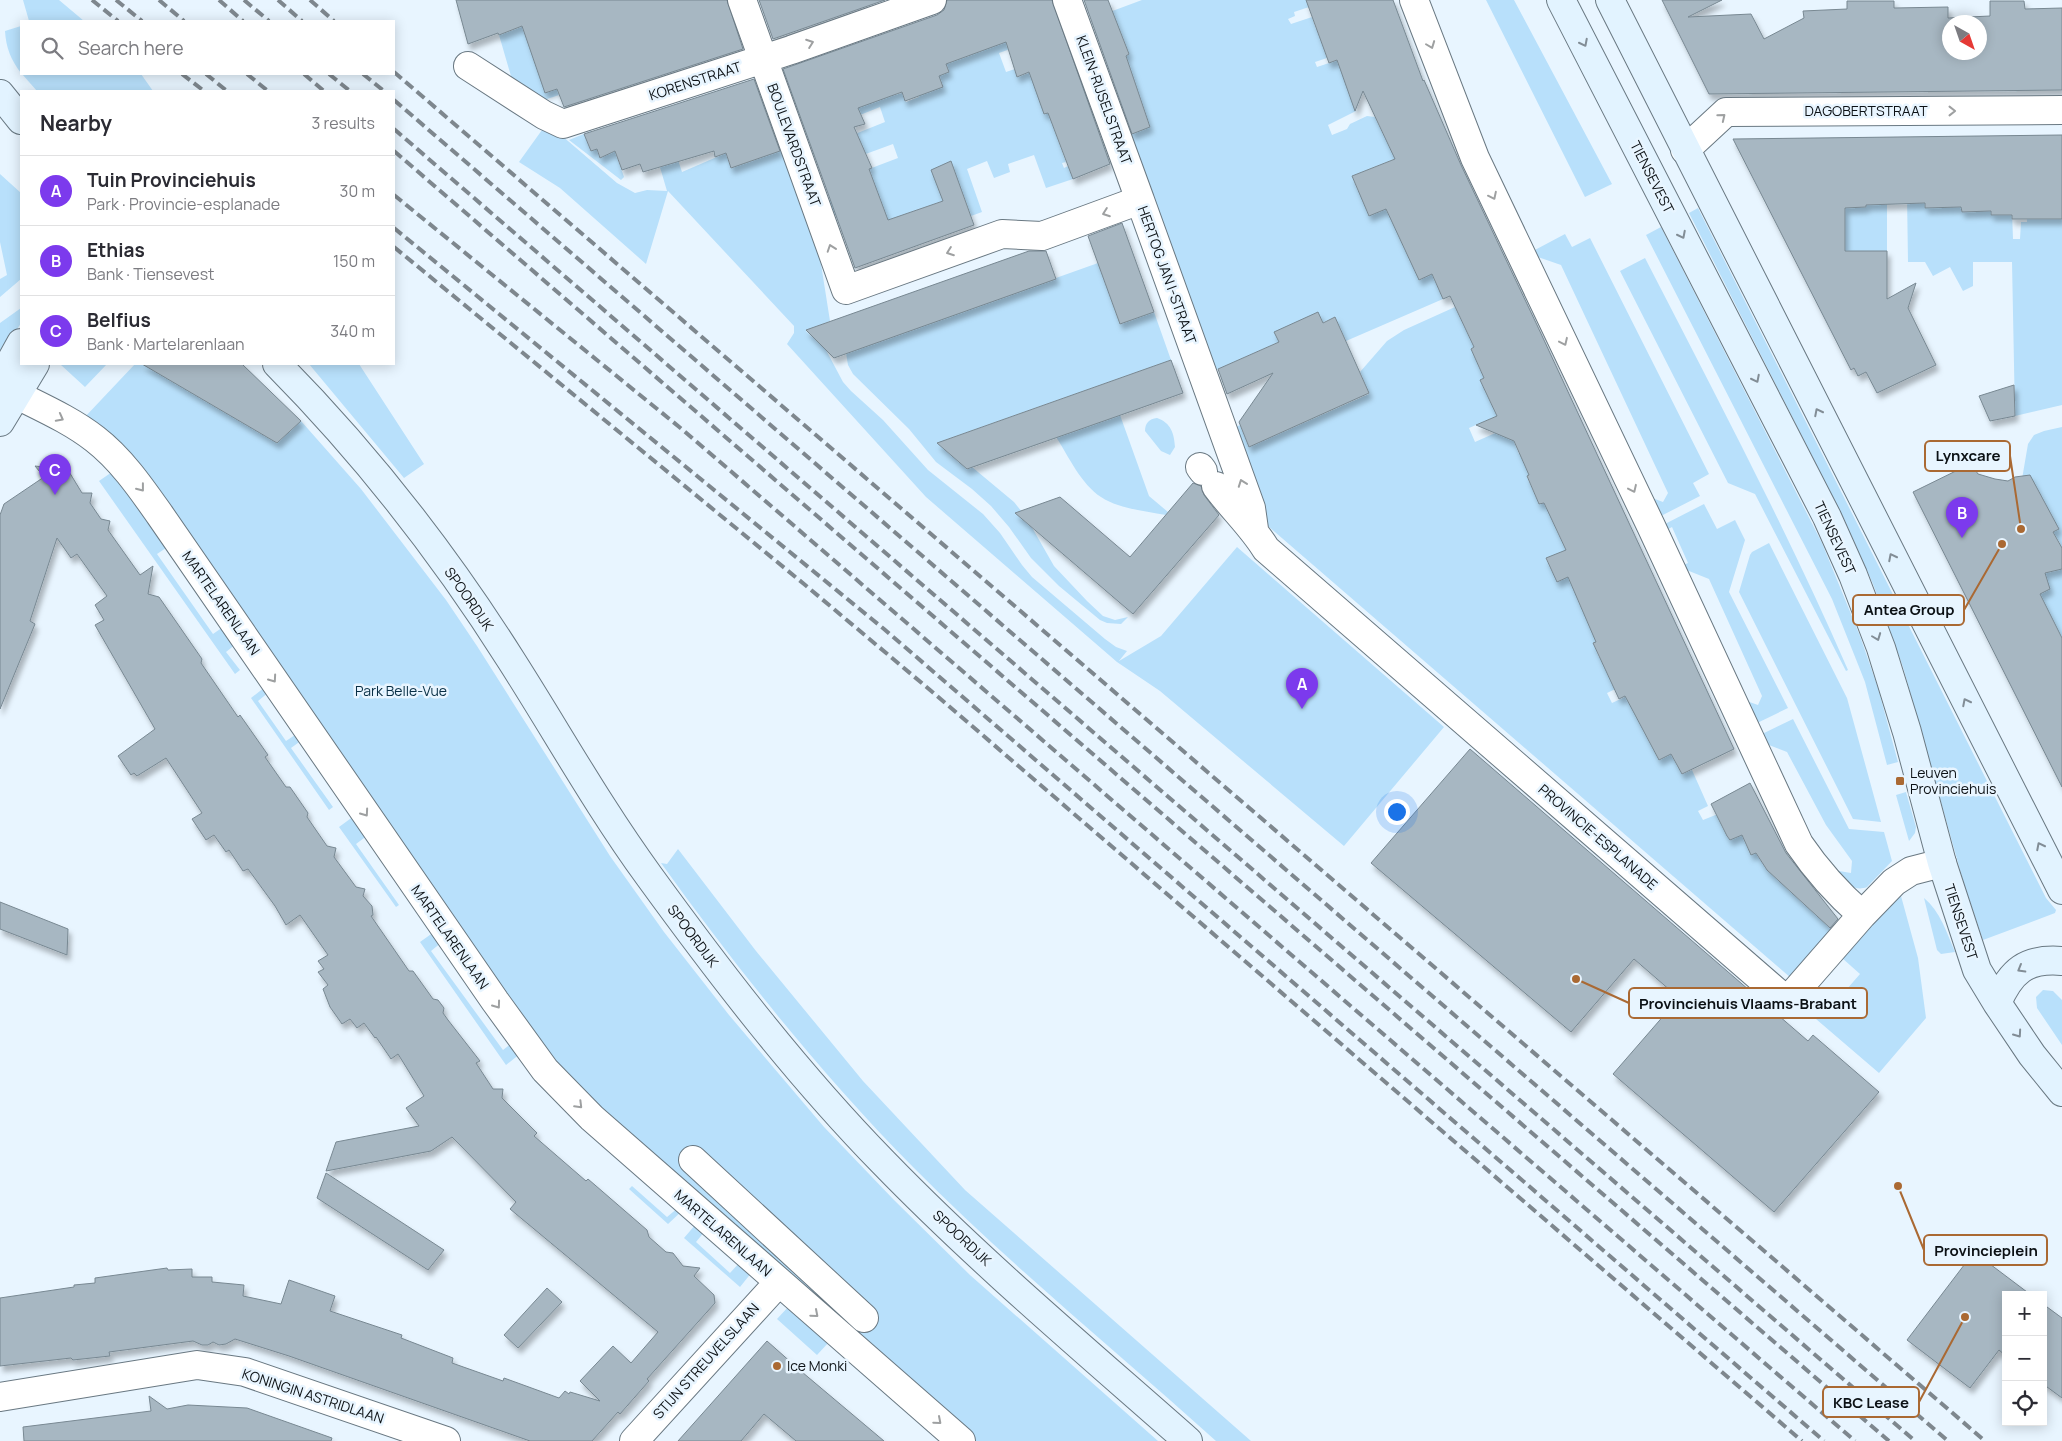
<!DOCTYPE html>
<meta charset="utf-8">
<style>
body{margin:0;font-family:Manrope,sans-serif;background:#f7f7f7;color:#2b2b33}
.controls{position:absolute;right:15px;bottom:15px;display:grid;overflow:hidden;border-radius:0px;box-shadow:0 2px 12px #0003}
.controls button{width:45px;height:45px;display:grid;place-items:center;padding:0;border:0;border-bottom:1px solid #e1e1e2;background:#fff;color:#2b2b33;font:25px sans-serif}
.compass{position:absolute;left:1942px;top:15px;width:45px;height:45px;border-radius:50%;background:#fff;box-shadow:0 2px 12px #0003;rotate:140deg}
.you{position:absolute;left:1396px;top:811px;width:18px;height:18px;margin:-12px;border:4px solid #fff;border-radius:50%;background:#1a73e8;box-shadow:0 0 0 8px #1a73e833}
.badge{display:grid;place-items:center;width:32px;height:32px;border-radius:50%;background:#7c3aed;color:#fff;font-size:16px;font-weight:700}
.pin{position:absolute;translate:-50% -41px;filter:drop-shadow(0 1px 2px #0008)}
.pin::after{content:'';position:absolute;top:26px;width:18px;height:15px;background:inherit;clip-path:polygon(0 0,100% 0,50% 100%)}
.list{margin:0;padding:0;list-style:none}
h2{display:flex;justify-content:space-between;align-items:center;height:65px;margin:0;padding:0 20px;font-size:21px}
h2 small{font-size:16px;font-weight:400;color:#7c7c81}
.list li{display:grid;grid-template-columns:32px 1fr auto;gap:15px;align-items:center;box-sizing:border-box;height:70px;padding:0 20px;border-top:1px solid #e1e1e2}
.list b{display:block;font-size:19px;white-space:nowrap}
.list p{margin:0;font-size:16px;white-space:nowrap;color:#7c7c81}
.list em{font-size:16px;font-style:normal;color:#7c7c81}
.icon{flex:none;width:28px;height:28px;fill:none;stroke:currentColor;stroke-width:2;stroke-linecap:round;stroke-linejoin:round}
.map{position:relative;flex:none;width:2062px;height:1441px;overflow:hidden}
.search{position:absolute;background:#fff;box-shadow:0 2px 12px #0003;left:20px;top:20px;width:375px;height:55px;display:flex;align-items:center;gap:12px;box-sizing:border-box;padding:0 18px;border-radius:0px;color:#7c7c81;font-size:19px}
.panel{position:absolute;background:#fff;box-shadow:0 2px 12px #0003;left:20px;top:90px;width:375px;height:275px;border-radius:0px}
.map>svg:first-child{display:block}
.green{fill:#b8e0fb}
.building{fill:#a7b7c2;stroke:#788892;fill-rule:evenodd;filter:url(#shadow)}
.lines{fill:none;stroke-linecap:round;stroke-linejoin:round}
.street-casing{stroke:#697882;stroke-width:30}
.secondary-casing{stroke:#697882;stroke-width:30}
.street{stroke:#fff;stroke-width:28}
.secondary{stroke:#e2f3ff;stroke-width:28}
.rail{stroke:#7e878e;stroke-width:4;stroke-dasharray:10 5;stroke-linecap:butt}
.oneway{stroke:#9ea0a1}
.oneway2{stroke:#828d96}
.poi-dot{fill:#aa6933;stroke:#e8f5ff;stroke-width:2}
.labels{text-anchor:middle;stroke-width:5;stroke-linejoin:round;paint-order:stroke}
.street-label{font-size:14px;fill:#0c1115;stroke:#e8f5ff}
.park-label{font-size:14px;fill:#082f45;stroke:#e8f5ff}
.poi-label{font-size:14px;fill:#0c1115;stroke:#e8f5ff;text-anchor:start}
.leader{fill:none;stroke:#aa6933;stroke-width:2}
.callout-dot{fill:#aa6933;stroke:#e8f5ff;stroke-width:2}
.callout{fill:#e8f5ff;stroke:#aa6933;stroke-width:2}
.callout-label{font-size:15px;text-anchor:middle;font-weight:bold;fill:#0c1115}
</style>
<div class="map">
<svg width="2062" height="1441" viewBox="0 0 2062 1441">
<defs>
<filter id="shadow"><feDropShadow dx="3" dy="5.5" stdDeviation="2.5" flood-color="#0004"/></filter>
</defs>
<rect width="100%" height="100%" fill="#e8f5ff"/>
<path class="green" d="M23,0H59L84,21H29Z
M671,0L545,93L557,89L559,95L541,101L513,83L499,35L532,23Z
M1142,0H1316L1309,7L1294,12L1295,16L1288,19L1291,24L1312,17L1316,29L1336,22L1325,52L1327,58L1315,62L1317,67L1338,60L1356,111L1328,125L1332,135L1347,129L1350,124L1367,116L1375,117L1383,134L1402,156L1352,176L1358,191L1436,186L1419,280L1432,274L1443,299L1346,341L1335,317L1211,372L1127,136L1150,127L1126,56L1129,54L1121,33L1107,13Z
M1486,0H1514L1612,184L1585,197Z
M1007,25L1013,48L999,53L1006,72L1015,69L1018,77L1031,72L1045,114L1051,113L1053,126L1066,162L1062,163L1064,168L1068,166L1073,179L1046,188L1034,155L1008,164L1010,172L994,178L987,161L967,169L982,212L971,216L963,194L888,220L859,207L833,216L828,202L875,186L869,169L898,158L893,144L863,155L855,134L885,122L880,107L855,117L847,93L893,92L895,95L902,93L906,102L919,97L918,91L939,76L949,72L946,63L969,56V54Z
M21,26V73C11,60 6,48 5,31Z
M22,74H141L153,91H37Z
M547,123L617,183L635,193L647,190L667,191L659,164L677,157L682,172L726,153L731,168L785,149L815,226L830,321L806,331L826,350L843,382L851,391L883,420L928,470L983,514L1000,533L1022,565L1032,577L1105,639L1116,647L1127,651L1119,661L1161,636L1237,547L1444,727L1344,846L1160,691L1117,662L926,497L787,344L794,333V326L668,191L646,264L560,188L519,162Z
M591,131L600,158L615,151L624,177L621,180L569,140Z
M0,174L21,193V279L0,297V279L7,275L0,242Z
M1792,188L1861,207H1866V205L1887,204V271L1857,286Z
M1907,195H1925V208H1936V197H1960L1962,212H1972L1991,206V215H1999V212H2012L2013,239H2020L2021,222H2027L2026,197L2062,219V405L2015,416L2012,262H1973V286L1963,291L1950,267L1933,276L1925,262H1908Z
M1698,208L2046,898L2056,910L2055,913L1983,940L1964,884L1903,667L1873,584L1845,521L1689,213Z
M1661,227L1822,543L1860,636L1878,688L1898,762L1887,765L1865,682L1832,599L1646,235Z
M1565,234L1572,247L1590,238L1709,474L1693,483L1700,496L1657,518L1647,496L1663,502L1668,493L1561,265L1535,256L1533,251Z
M1645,258C1715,394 1787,530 1848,670L1846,671L1755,494L1728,483L1620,271Z
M1098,263L1120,324L1154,312L1171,360L945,440L972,467L1014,502L1026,517L1054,566L1087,601L1103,616L1115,620L1128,617L1121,624L1107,623L1100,620L1059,586L1031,558L1009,527L991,506L972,489L936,462L909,429L853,374L848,365L846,353Z
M1455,307L1474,347L1471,349L1484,378L1480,380L1497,416L1469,428L1475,442L1502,430L1507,438L1513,439L1519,454L1526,451L1535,473L1527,477L1539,504L1554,500L1555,527L1566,550L1546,559L1557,581L1583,571L1584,597L1577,599L1583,611L1611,634L1593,643L1599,657L1630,682L1607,693L1612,703L1631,694L1649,726L1643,730L1659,760L1671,754L1682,774L1692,770L1708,806L1698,811L1703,820L1718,814L1722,827L1730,840L1742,835L1751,855L1756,853L1767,870L1833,930L1791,978L1268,526L1232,429L1240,425L1249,447L1369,394L1360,372L1387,341L1404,330Z
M21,308V323L0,357V323Z
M62,364H107L85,387L61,365Z
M135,364H146L151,369L277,443L301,421L361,489L446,600L477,646L610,856L664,932L729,1015L824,1127L894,1200L970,1275L1158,1441H975L569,1081L84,418Z
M309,364H359L424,464L404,478Z
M1120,415L1149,496L1168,512L1166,515C1145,511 1119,509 1101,497C1081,484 1069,457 1056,437Z
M1157,418C1171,423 1174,433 1175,447L1170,455L1161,451L1145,431C1145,423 1149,419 1157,418Z
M2062,427V555L2060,543L2053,532L2058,529L2022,479L2028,444L2034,435L2044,431Z
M112,472L169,546L157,554L213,634L223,627L236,644L226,652L240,670L235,674L99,481Z
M1704,504L1717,529L1735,520L1745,540L1729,592L1788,708L1753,725L1741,699L1758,705L1762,696L1709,579L1679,567L1688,563L1672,527L1663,532L1661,526Z
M1769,543L1847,698L1881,822L1853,819L1739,592L1750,555L1752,552Z
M2062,569V638L2039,594L2045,573Z
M265,687L269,692L258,701L286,741L298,733L302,740L291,748L333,807L329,810L251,698Z
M1793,719L1849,829L1884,832L1892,861L1867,887C1852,893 1843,879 1833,870L1851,873L1852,861L1826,825L1787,752L1761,742L1758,736Z
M1906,792L1916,827L1915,833L1909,841L1896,795Z
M354,816L368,835L356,844L399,905L396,907L339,827Z
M678,849L756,951L863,1081L965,1190L1251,1441H1216C1115,1350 1009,1264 913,1167C821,1074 738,970 661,863L667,864Z
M1901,896L1918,958L1926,1018L1879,1073L1809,1013L1822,996L1833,1005L1860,974L1842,958L1887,906Z
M1924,898C1940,911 1947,933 1955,952L1941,954L1937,950Z
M434,932L442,942L431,951L503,1050L512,1043L521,1053L506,1065L420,942Z
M2043,990L2053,991L2062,1000V1045L2037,1008L2036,997Z
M632,1186L667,1217L679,1207L683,1210L668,1224L629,1189Z
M696,1224L705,1231L696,1242L730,1273L740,1262L752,1272L740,1287L684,1238Z
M789,1306L829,1342L817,1355L777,1319Z"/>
<path class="building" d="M456,0H727L743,49L564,107L557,89L545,93L522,26L499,35L498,33L468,44Z
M759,0H885L773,39Z
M947,0H1052L1110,164L1073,179L1048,113L1044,114L1029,72L1017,77L1006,42L946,64L949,72L939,76L943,87L905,101L902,92L858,108L865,124L854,127L872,168L869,169L888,220L943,201L931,170L951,161L974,225L855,268L783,69L937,15L944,10Z
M1084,0H1108L1129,54L1126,56L1150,127L1132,134Z
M1306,0H1393L1423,81L1424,80L1461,165L1537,325L1734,749L1682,774L1671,754L1659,760L1625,696L1619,699L1593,643L1596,642L1568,577L1557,582L1546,558L1566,550L1544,503L1539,504L1527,476L1529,475L1514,441L1476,425L1497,416L1480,380L1484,378L1471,349L1474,347L1450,296L1443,299L1432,274L1419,280L1386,209L1369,216L1352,176L1395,159L1363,91L1355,111L1337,60L1329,63Z
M1662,0H1722L1688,17L1751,14L1764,39L1804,18L1803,11L1847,9V1H1894V8L1948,7V18L1990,16V1H2024L2025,9L2062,8V90L1709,94ZM1950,22H1980V52H1950Z
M754,79L780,151L731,168L726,153L715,157L714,151L643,172L640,164L622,170L615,151L600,158L597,149L591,151L584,134Z
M2062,135V219H2012V215H1991V211L1962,212L1961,207L1925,208V203L1866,205V207L1845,208V251H1887V299L1916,283L1908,308L1936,365L1877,393L1866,372L1858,376L1854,368L1851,370L1733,139Z
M1122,223L1154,312L1120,324L1088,236Z
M1029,251H1046L1056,279L834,358L806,330Z
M1318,312L1323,323L1335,317L1369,393L1249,447L1239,422L1273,373L1227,394L1218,369L1279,342L1274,332Z
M1171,360L1183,393L1118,416L967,469L937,443Z
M142,364H242L301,421L277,443Z
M2014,385L2015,416L1990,421L1979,396Z
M35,466L68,470L82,493H92L90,503L101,519L110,521L108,530L140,575L153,566L148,594L159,597L202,659L201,663L238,717L240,715L268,755L265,757L286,787H290L308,813L307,817L327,846L336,848L334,857L356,887L365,889L363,896L372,906L373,915L371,916L409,971H413L433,999L438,1000L444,1008L443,1013L448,1020L480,1061L476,1063L493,1089H503L502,1098L537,1133L534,1136L586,1181L588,1179L647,1230L649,1237L666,1252L673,1253L683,1266L700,1268L694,1276L714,1295L715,1303L647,1379L649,1381L620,1414L618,1412L592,1441H530L289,1356L235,1339L226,1344L219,1345L213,1342L208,1345H202L193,1341L109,1352L110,1356L73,1360L71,1358L0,1366V1298L74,1287V1285L95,1283V1278L167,1268L168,1270L192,1269V1277H212V1282L244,1285L243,1296L281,1304L289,1280L335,1296L330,1311L402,1335L401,1338L453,1358L452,1363L503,1381L504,1378L559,1398L565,1391L569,1394L570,1392L600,1401L580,1381L613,1346L631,1363L658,1332L510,1209L516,1202L452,1137L431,1151L326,1171L336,1142L419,1126L406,1108L424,1096L398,1054L391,1059L376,1037L375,1038L364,1023L357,1028L350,1019L342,1024L330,1007L323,989L328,985L318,972L324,969L318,961L328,955L300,915L286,925L275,906L248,869L243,871L229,850L226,852L214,835L206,840L192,819L202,813L166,758L137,776L134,773L131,775L118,756L155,729L95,625L104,620L95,605L107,596L77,554L71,558L57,538L30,621L35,624L0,709V515L4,504L44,477Z
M1966,466L1976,471L1978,474L1995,479L2008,481L2015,477L2030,475L2059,529L2053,532L2062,548V569L2045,573L2050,589L2040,594L2062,638V787L1913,492Z
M1193,483L1201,486L1204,495L1219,515L1133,614L1015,513L1060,497L1130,557Z
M1470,749L1808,1041L1813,1035L1879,1092L1774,1212L1613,1074L1679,998L1634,959L1571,1032L1371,863Z
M1750,783L1786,853L1838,919L1830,928L1767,870L1756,853L1751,855L1742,835L1730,840L1727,836L1711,804Z
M0,902L68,929L67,955L0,929Z
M326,1173L444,1250L428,1270L317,1198Z
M1974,1252L2031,1295H2006V1356L1999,1350L1970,1388L1907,1340Z
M547,1288L562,1302L518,1348L504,1335Z
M2043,1304L2062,1318V1398L2043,1384Z
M767,1341L802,1372L884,1441H796L764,1414L741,1441H678Z
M149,1396L167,1409L188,1405L247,1408L332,1438L331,1441H24L23,1427L151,1411Z"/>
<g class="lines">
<g class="street-casing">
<path id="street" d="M742,0L846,290L1002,234L1042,236L1140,200L1251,508L1254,529
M1067,0L1140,200
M1414,0L1475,158L1651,526L1799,844C1818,872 1836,892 1862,915
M468,66L544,115L563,124L791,50L932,0
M1685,150L1726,112L2062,110
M0,386C31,403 67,417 95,439C121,459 141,488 160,515L495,1001L545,1070L592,1118L961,1441
M1200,467L1203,471
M1216,486C1232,508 1252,526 1266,549L1787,1001L1862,915L1894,882L1911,871L1942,863
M693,1160L864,1318
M0,1397L197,1365L245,1372L446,1441
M634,1441L779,1282"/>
</g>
<g class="secondary-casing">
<path id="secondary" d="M1561,0L1827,517L1853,575L1881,648L1907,732L1942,863L1977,970L1997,1003L2032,1055L2062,1092
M1610,0L2062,890
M0,94L21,120
M277,364C365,453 444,554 511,660C557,732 598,806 649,876C721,975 797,1074 883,1162C979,1261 1085,1350 1188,1441
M0,381L21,343
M0,422L35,364
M1997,1003C2011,971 2026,958 2062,961"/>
</g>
<use href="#street" class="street"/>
<use href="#secondary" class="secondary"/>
<path class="rail" d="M92,0L118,21
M116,0L142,21
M159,0L184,21
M219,0L243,21
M244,0L269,21
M278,0L302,21
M310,0L334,21
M394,72L1985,1441
M182,74L204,91
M206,74L227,91
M247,74L268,91
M304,74L324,91
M329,74L350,91
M363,74L384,91
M394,100L1948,1441
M394,129L1915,1441
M394,151L1889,1441
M394,195L683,430L1855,1441
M394,228L884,629L1824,1441
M394,247L804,584L936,695L1802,1441"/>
</g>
<defs><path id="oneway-chevron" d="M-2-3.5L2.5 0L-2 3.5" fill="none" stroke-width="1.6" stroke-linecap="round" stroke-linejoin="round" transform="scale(1.25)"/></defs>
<g class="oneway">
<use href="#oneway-chevron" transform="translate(810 43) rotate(-20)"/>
<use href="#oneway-chevron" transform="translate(1431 45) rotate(69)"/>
<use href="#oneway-chevron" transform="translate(1952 111)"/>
<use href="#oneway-chevron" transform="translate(1722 117) rotate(-39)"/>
<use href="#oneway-chevron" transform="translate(1493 196) rotate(64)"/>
<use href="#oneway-chevron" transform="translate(1106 213) rotate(160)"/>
<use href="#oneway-chevron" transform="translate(831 248) rotate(-109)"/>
<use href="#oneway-chevron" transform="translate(950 252) rotate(160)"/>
<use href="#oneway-chevron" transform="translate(1564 342) rotate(65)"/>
<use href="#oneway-chevron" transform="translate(60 418) rotate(28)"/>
<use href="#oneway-chevron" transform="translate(1242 483) rotate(-110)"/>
<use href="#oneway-chevron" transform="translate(141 488) rotate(52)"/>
<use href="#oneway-chevron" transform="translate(1633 489) rotate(65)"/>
<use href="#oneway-chevron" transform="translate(273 679) rotate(55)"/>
<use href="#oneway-chevron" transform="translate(365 813) rotate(55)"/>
<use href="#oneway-chevron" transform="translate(497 1005) rotate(54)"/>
<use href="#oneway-chevron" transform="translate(579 1105) rotate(45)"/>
<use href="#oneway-chevron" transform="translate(815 1314) rotate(41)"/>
<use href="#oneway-chevron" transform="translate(938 1421) rotate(41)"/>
</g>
<g class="oneway2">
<use href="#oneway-chevron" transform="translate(1584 43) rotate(63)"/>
<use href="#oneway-chevron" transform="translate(1682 235) rotate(63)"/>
<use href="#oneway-chevron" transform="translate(1756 379) rotate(63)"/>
<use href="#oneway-chevron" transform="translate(1818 412) rotate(-117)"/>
<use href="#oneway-chevron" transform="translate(1892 557) rotate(-117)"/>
<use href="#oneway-chevron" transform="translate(1877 637) rotate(69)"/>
<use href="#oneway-chevron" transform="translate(1966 702) rotate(-117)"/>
<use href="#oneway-chevron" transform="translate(2040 846) rotate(-117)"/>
<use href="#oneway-chevron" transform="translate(2021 969) rotate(150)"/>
<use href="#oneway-chevron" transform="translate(2018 1034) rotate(55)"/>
</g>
<g class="poi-dot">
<rect x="1895" y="776" width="10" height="10" rx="2.5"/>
<circle cx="777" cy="1366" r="5"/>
</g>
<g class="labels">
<g class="street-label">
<text transform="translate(695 81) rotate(-18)" y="5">KORENSTRAAT</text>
<text transform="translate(1104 100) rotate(70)" y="5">KLEIN-RIJSELSTRAAT</text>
<text x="1866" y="116">DAGOBERTSTRAAT</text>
<text transform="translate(794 145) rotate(70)" y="5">BOULEVARDSTRAAT</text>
<text transform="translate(1652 177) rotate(63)" y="5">TIENSEVEST</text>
<text transform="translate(1167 275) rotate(70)" y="5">HERTOG JAN I-STRAAT</text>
<text transform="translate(1835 538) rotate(65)" y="5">TIENSEVEST</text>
<text transform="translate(469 599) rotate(55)" y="5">SPOORDIJK</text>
<text transform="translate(221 603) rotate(55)" y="5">MARTELARENLAAN</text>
<text transform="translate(1598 837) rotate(41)" y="5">PROVINCIE-ESPLANADE</text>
<text transform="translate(1961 922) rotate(72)" y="5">TIENSEVEST</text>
<text transform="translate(693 936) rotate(53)" y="5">SPOORDIJK</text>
<text transform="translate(450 937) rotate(55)" y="5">MARTELARENLAAN</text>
<text transform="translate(723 1233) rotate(41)" y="5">MARTELARENLAAN</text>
<text transform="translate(962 1238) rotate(43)" y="5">SPOORDIJK</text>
<text transform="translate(706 1361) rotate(-48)" y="5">STIJN STREUVELSLAAN</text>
<text transform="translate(313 1396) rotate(18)" y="5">KONINGIN ASTRIDLAAN</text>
</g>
<g class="park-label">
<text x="401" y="696">Park Belle-Vue</text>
</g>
<g class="poi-label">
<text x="1910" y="778">Leuven<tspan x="1910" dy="16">Provinciehuis</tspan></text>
<text x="787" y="1371">Ice Monki</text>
</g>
</g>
<path class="leader" d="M2021 529L2010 456M2002 544L1964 610M1576 979L1629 1003M1898 1186L1924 1250M1965 1317L1919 1402"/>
<g class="callout-dot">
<circle cx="2021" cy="529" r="5"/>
<circle cx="2002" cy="544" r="5"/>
<circle cx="1576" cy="979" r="5"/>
<circle cx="1898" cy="1186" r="5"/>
<circle cx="1965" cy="1317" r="5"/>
</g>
<g class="callout">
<rect x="1925" y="441" width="85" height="30" rx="5"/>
<rect x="1853" y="595" width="111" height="30" rx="5"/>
<rect x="1629" y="988" width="238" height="30" rx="5"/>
<rect x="1924" y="1235" width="123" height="30" rx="5"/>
<rect x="1823" y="1387" width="96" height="30" rx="5"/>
</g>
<g class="callout-label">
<text x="1968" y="461">Lynxcare</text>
<text x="1909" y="615">Antea Group</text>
<text x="1748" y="1009">Provinciehuis Vlaams-Brabant</text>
<text x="1986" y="1256">Provincieplein</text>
<text x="1871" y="1408">KBC Lease</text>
</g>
</svg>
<div class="controls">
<button>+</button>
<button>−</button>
<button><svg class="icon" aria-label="locate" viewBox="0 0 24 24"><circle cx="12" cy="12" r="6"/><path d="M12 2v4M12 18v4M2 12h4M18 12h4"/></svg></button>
</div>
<svg class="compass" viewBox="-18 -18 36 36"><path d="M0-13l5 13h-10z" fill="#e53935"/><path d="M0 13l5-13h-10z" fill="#7c7c81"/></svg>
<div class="you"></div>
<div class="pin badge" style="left:1302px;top:709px">A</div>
<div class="pin badge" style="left:1962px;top:538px">B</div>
<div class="pin badge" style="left:55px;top:495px">C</div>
<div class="search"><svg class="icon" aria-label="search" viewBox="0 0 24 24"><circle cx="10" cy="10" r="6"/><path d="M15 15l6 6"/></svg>Search here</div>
<section class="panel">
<h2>Nearby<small>3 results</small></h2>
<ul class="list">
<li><span class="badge">A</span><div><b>Tuin Provinciehuis</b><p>Park · Provincie-esplanade</p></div><em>30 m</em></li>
<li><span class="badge">B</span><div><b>Ethias</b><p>Bank · Tiensevest</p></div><em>150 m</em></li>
<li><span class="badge">C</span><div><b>Belfius</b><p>Bank · Martelarenlaan</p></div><em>340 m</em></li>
</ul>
</section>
</div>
